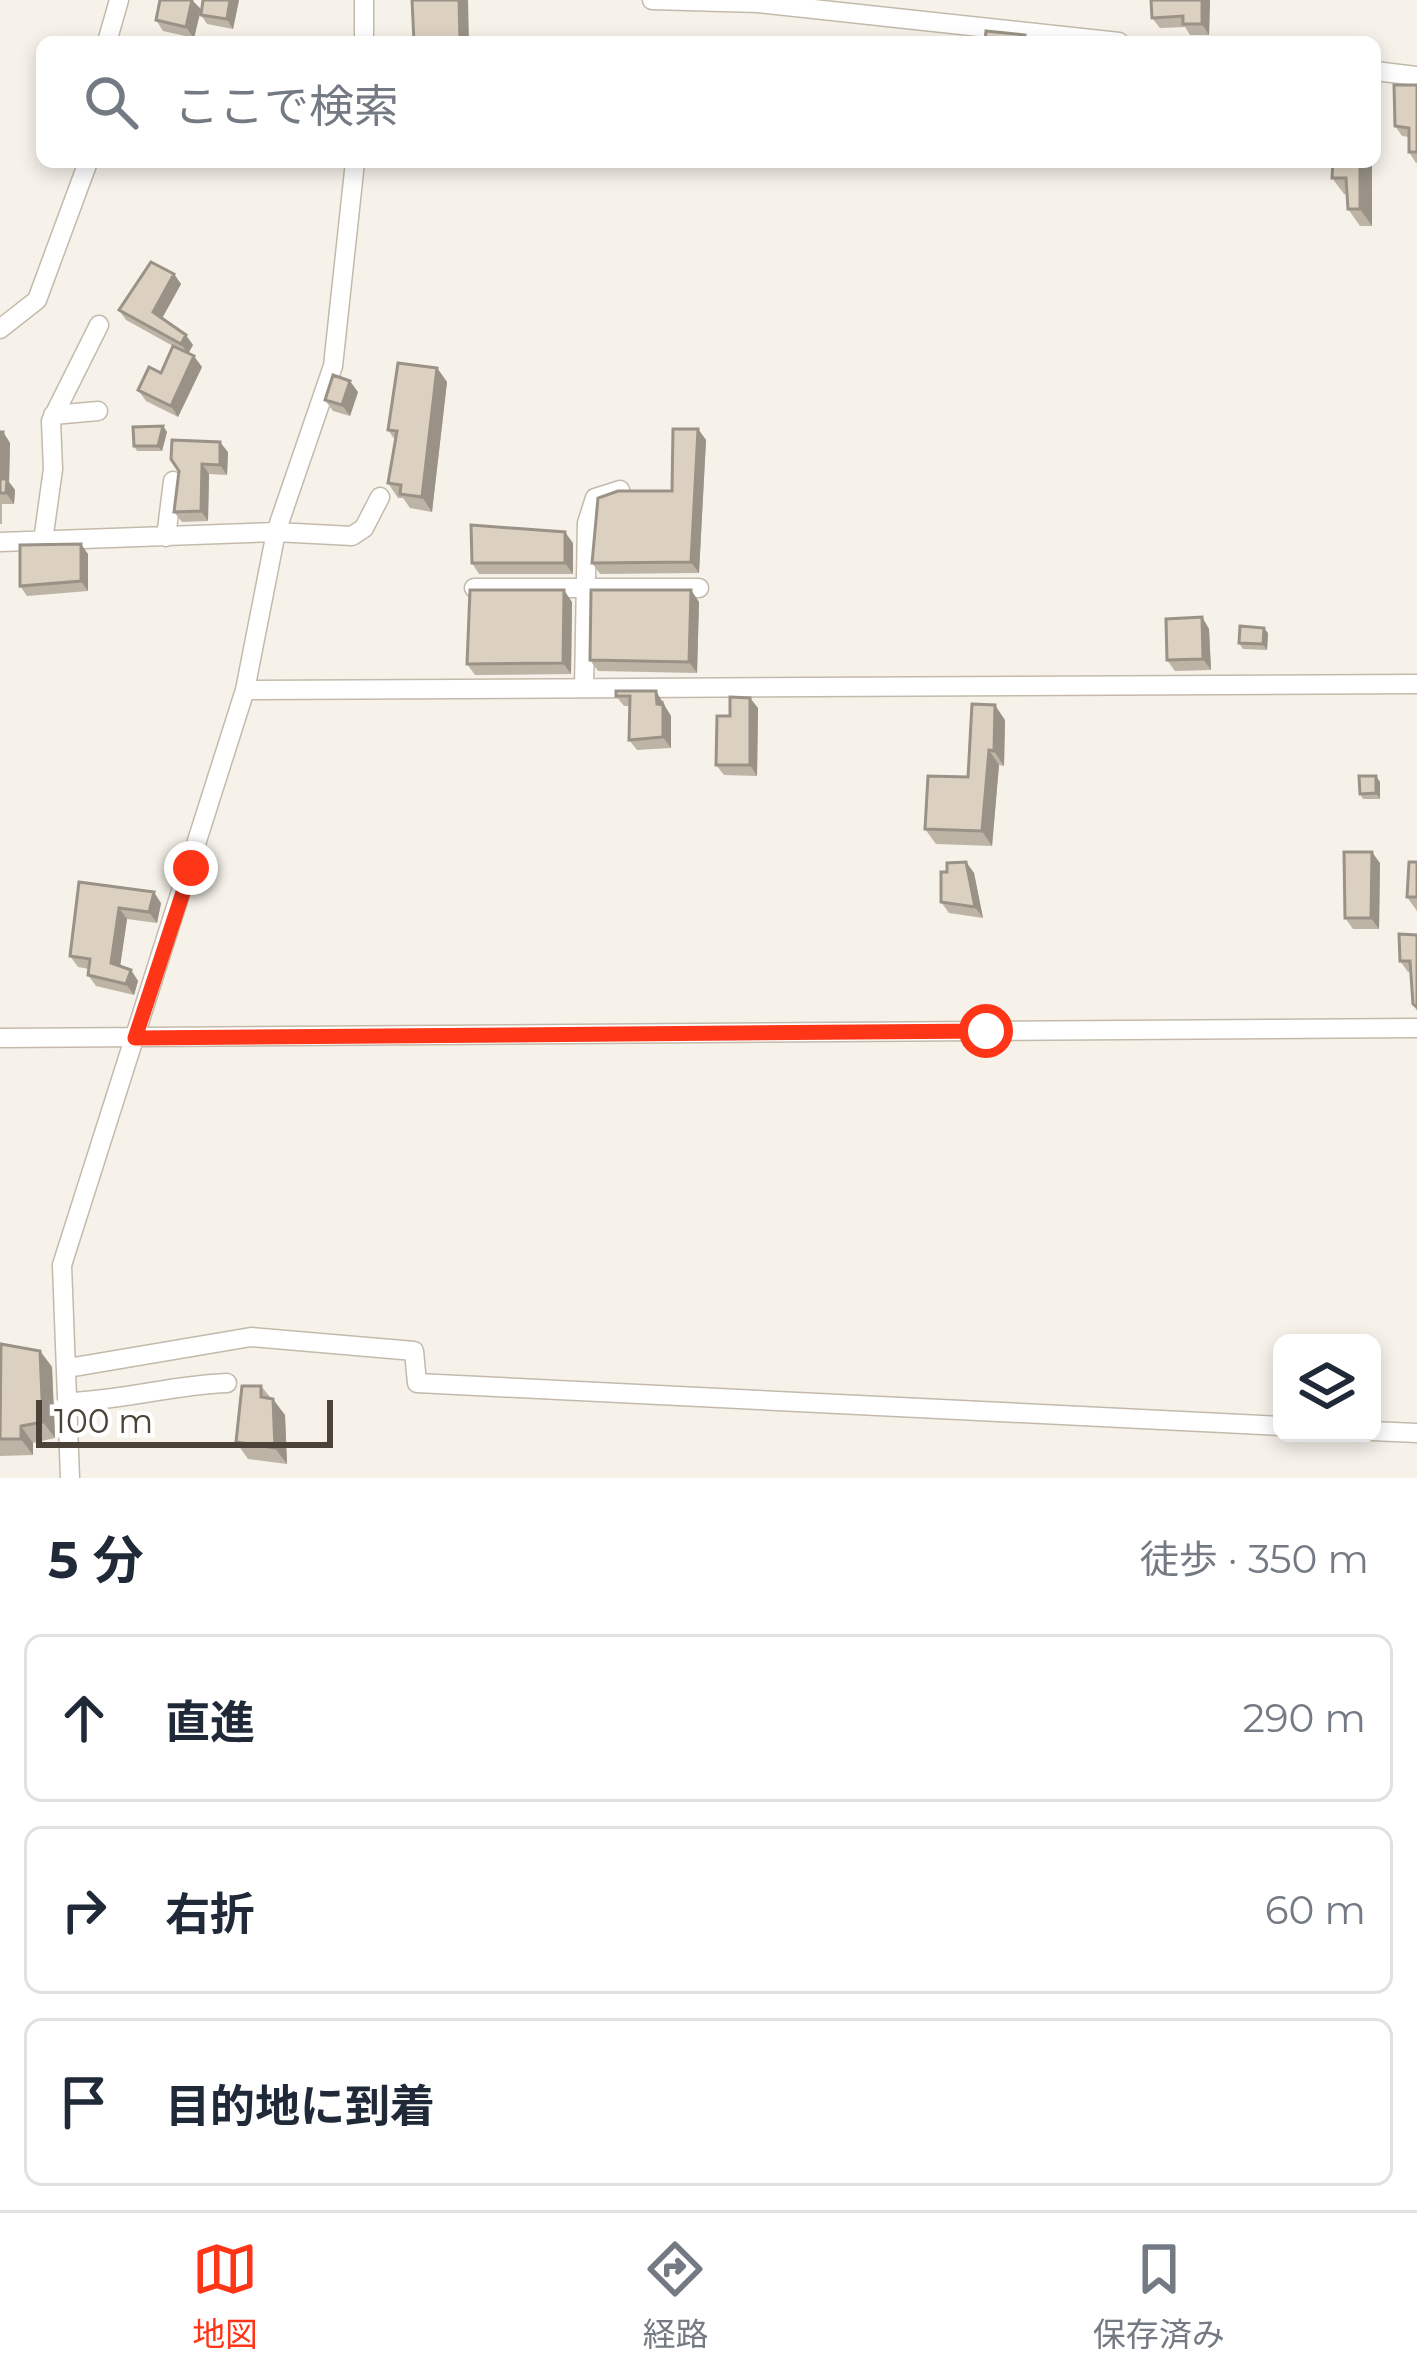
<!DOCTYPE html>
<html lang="ja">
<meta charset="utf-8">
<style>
body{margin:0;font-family:Montserrat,"Noto Sans JP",sans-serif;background:#f6f6f7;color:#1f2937}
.controls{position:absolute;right:36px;bottom:36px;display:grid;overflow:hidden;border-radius:18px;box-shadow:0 6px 18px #0003}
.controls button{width:108px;height:108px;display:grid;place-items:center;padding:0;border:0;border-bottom:3px solid #e0e1e3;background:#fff;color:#1f2937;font:60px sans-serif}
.scale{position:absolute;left:36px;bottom:30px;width:297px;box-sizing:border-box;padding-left:12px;border:6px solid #4b4337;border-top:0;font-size:33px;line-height:42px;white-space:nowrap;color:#4b4337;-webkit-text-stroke:9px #fff;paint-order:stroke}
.stop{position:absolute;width:36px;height:36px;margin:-27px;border:9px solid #ff3518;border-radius:50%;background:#fff}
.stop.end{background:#ff3518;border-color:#fff;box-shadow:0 3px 12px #0008}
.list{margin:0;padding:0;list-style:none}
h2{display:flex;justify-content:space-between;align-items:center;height:156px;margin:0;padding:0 48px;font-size:51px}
h2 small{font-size:39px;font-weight:400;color:#747a83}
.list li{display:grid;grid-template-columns:78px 1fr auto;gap:36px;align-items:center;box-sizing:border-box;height:168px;margin:0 24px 24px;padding:0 24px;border:3px solid #e0e1e3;border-radius:18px}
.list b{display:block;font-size:45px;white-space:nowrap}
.list em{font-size:39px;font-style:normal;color:#747a83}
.icon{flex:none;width:66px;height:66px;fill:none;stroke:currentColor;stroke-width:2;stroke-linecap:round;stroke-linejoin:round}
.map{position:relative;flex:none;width:1417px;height:1478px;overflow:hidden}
.search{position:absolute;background:#fff;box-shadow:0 6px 18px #0003;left:36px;right:36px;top:36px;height:132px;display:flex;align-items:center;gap:30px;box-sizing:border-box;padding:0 42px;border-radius:18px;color:#747a83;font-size:45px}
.sheet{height:732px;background:#fff}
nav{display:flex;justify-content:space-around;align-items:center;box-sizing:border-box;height:168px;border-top:3px solid #e0e1e3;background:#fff;font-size:33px;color:#747a83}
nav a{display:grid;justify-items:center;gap:6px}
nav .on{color:#ff3518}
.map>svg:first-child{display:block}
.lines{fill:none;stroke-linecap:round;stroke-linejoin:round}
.minor-casing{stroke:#c3baab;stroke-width:21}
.minor{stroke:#fff;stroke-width:18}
.wall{fill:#bdb4a6}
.shaded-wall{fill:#9a9287}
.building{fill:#dcd1c1;stroke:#9a9287;stroke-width:3}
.route{stroke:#ff3518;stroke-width:15}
</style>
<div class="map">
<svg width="1417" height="1478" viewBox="0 0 1417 1478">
<rect width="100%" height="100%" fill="#f6f2ea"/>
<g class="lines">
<g class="minor-casing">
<path id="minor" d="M652,0L758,3L1119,42
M107,42L119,0
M364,42V0
M1375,71L1417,76
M0,329L37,300L88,162
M53,415L98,411
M166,537L173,481
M43,541L53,469L51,421L99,325
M0,542L276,532L352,536L364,528L380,497
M474,588H699
M584,688L587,523L595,498L620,490
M245,690L1417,684
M0,1038L1417,1028
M68,1368L251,1337L414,1351L417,1383L1282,1426
M70,1402C123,1400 173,1385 227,1383
M1372,1431L1417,1433
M70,1478L62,1265L245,690L276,532L333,366L355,162"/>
</g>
<use href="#minor" class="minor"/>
</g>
<path class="wall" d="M203,0H239L233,29L207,24L201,15Z
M1151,0H1210L1209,35H1190L1185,27L1160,28L1152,18Z
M201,9L194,38L163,31L156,20Z
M1417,85V163H1416L1409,152V137L1402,136L1395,126Z
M1333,162H1372V226H1360L1348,209L1347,195L1344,194L1332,178Z
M174,274L181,284L162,318L193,345L188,353L202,367L178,417L146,401L138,390L161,373L173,346L126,320L119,310Z
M437,368L447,382L432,512L410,508L403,498H398L388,483L395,440L388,430Z
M358,392L350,416L333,411L325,400Z
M163,426L167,432L162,451H137L134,446Z
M698,429L706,440L699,573L600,574L592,563L672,491Z
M0,432H3L10,443L9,482L15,490L14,504H2V524H0Z
M228,452L227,475L209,474L208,521L182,522L174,512L179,471Z
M573,543V574H479L472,563Z
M88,554V591L27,596L20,586Z
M691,590L699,602L697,673L598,671L590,660Z
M572,602L571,674L475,675L467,664Z
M1202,617L1209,629L1211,670L1175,671L1167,660Z
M1268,633L1267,650L1243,649L1239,643Z
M616,691L664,701V706L671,716V748L637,750L629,740L630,706H624L616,696Z
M750,698L758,708L757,776L724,775L716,765L730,716Z
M1005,720L1004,766L999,765L992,846L936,844L925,829L968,777Z
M1380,782V799H1363L1360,794Z
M966,862L974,873L983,918L949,913L941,902L947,872Z
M1417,862V911L1407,897Z
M1380,863L1379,929H1353L1345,918Z
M79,882L161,903L157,923L127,919L120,966L131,970L138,981L134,995L96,986L88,975L89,969L78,967L70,956Z
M1417,935V1011L1413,1004L1410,972H1408L1400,961Z
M40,1351L52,1367L55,1438L33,1443V1455L0,1456V1380Z
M261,1386L285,1415L287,1464L248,1459L236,1442Z"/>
<path class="shaded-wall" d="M192,0L201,9L194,38L186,27Z
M230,0H239L233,29L227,19Z
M459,0H468L469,42H460Z
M1202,0H1210L1209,35L1202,24Z
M1360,162H1372V226L1360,209Z
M174,274L181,284L160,322L153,312Z
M186,335L193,345L188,354L181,344Z
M194,356L202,367L178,417L171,406Z
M437,368L447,382L432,512L422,497Z
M350,381L358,392L350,416L342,405Z
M163,426L167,432L162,451L158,446Z
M698,429L706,440L699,573L691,562Z
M3,432L10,443L9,482L15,490L14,504L6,493L1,479Z
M220,442L228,452L227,475L220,465Z
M202,464L209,474L208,521L201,511Z
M565,532L573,543V574L565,563Z
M81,544L88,554V591L81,581Z
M564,590L572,602L571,674L563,663Z
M691,590L699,602L697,673L689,662Z
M1202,617L1209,629L1211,670L1203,659Z
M1264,628L1268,633L1267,650L1263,644Z
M656,691L671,716V748L663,737L657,704Z
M750,698L758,708L757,776L750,765Z
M995,705L1005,720L1004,766L994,751Z
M989,750L999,765L992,846L982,831Z
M1376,776L1380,782V799L1376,793Z
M1372,852L1380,863L1379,929L1371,918Z
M966,862L974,873L983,918L975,907Z
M154,892L161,903L157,923L149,912Z
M119,908L127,919L119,974L111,963Z
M131,970L138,981L134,995L126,984Z
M40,1351L52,1367L55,1438L43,1422Z
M273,1399L285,1415L287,1464L275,1448Z
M21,1426L33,1443V1455L21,1439Z"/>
<path class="building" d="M160,0H192L186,27L156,20Z
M203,0H230L227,19L201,15Z
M412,0H459L460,42H414Z
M1151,0H1202V24H1183V16L1152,18Z
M986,31L1025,35L1024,42H985Z
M1394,85H1417V152H1409V128L1395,126Z
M1333,162H1360V209H1348L1346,178H1332Z
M151,262L174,274L153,312L186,335L181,344L119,310Z
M173,346L194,356L171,406L138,390L149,367L161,373Z
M398,363L437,368L422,497L400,494L401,485L388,483L397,431L388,430Z
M333,375L350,381L342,405L325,400Z
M163,426L158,446H134L133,427Z
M673,429H698L691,562L592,563L598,498L618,491H672Z
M0,432H3L1,479H7L6,493H0Z
M172,440L220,442V465L202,464L201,511L174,512L179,471L171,459Z
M471,525L565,532V563H472Z
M81,544V581L20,586V545Z
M470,590H564L563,663L467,664Z
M591,590H691L689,662L590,660Z
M1202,617L1203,659L1167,660L1166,619Z
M1240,626L1264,628L1263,644L1239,643Z
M616,691H656L657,704L663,705V737L629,740L630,696H616Z
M730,697L750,698V765H716L717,716H730Z
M972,704L995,705L994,751L989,750L982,831L925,829L928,776L968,777Z
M1359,776H1376V793L1360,794Z
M1344,852H1372L1371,918H1345Z
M966,862L975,907L941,902V872H947V863Z
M1409,862H1417V897H1407Z
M79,882L154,892L149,912L119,908L111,963L131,970L126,984L88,975L90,959L70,956Z
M1399,934L1417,935V1007L1413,1004L1410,961H1400Z
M1,1344L40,1351L43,1422L21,1426V1439H0Z
M242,1386H261V1397L273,1399L275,1448L236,1442Z"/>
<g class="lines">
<path class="route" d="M191,868L135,1038L986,1031"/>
</g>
</svg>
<div class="controls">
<button><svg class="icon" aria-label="layers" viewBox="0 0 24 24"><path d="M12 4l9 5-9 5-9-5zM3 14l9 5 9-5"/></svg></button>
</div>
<div class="scale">100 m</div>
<div class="stop" style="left:986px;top:1031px"></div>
<div class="stop end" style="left:191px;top:868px"></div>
<div class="search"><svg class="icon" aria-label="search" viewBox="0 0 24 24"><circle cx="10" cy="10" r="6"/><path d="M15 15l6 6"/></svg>ここで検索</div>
</div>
<section class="sheet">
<h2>5 分<small>徒歩 · 350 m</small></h2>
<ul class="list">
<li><svg class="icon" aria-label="ahead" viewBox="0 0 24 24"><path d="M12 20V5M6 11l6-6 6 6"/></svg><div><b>直進</b></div><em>290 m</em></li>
<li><svg class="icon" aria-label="right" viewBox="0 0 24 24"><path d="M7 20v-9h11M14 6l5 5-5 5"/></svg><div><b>右折</b></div><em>60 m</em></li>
<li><svg class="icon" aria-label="arrive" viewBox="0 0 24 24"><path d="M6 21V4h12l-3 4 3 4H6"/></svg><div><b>目的地に到着</b></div></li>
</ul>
</section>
<nav>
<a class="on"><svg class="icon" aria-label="map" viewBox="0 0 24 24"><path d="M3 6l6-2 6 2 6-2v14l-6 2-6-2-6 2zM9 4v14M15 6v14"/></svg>地図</a>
<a><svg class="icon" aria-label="directions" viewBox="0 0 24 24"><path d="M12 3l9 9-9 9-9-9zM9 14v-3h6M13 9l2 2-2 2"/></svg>経路</a>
<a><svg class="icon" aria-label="saved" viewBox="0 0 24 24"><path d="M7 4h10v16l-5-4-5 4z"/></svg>保存済み</a>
</nav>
